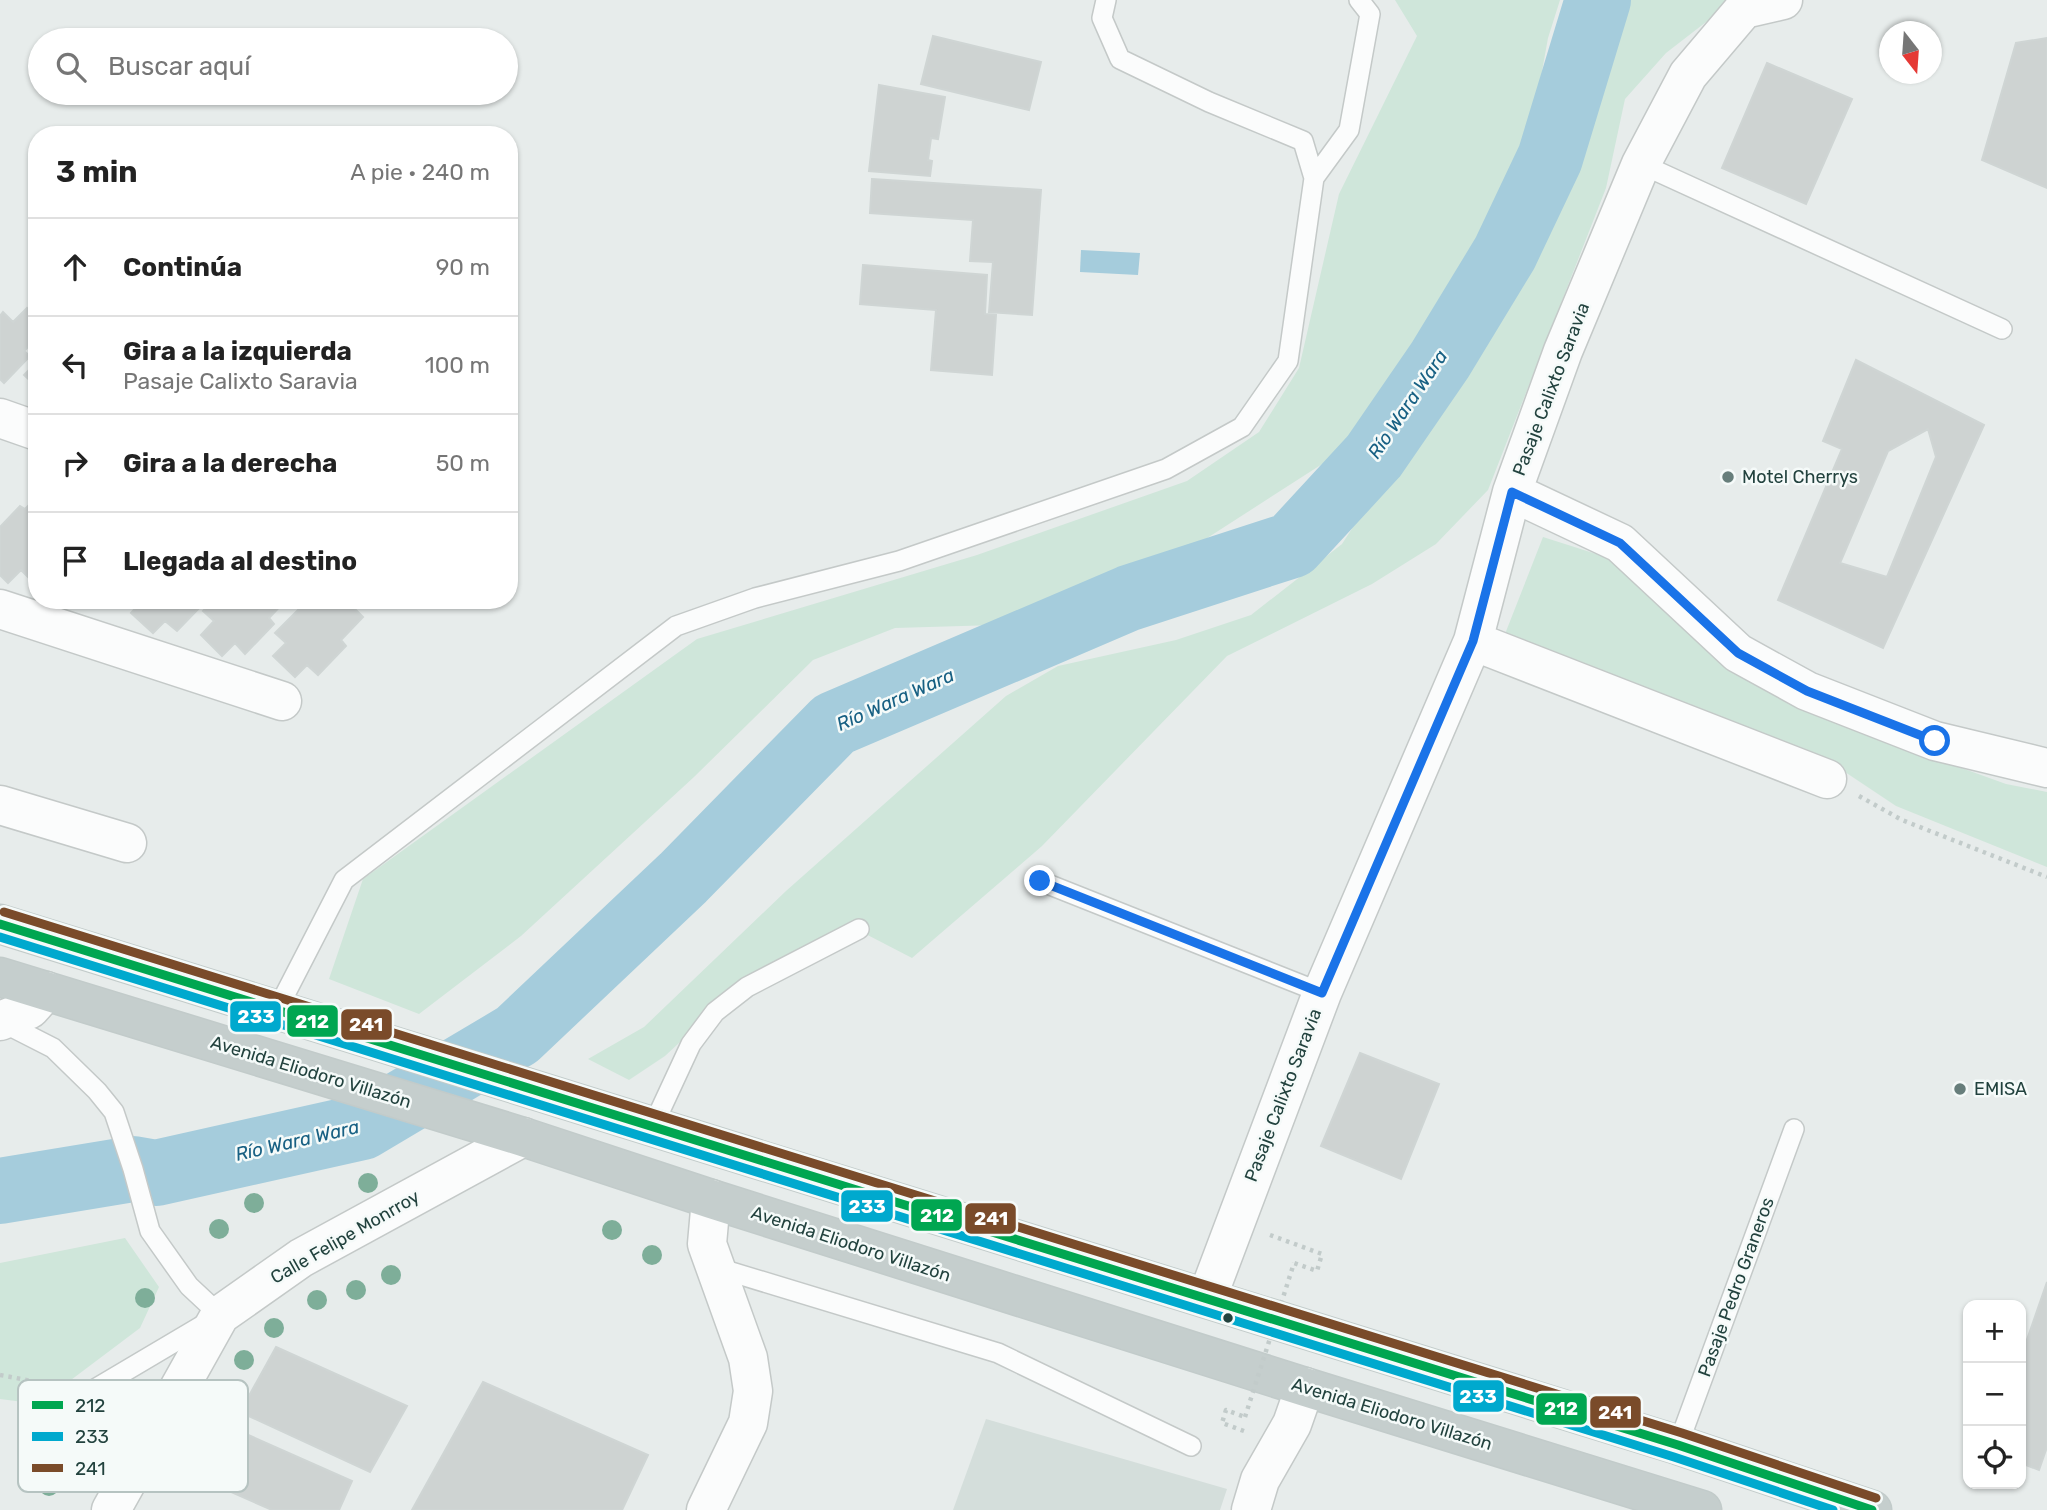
<!DOCTYPE html>
<html lang="es">
<meta charset="utf-8">
<style>
body{margin:0;font-family:Rubik,sans-serif;background:#f2f2f2;color:#222}
.controls{position:absolute;right:21px;bottom:21px;display:grid;overflow:hidden;border-radius:14px;box-shadow:0 2px 5px #0004}
.controls button{width:63px;height:63px;display:grid;place-items:center;padding:0;border:0;border-bottom:2px solid #e0e0e0;background:#fff;color:#222;font:35px sans-serif}
.compass{position:absolute;left:1879px;top:21px;width:63px;height:63px;border-radius:50%;background:#fff;box-shadow:0 2px 5px #0004;rotate:163deg}
.stop{position:absolute;width:21px;height:21px;margin:-16px;border:5px solid #1a73e8;border-radius:50%;background:#fff}
.stop.end{background:#1a73e8;border-color:#fff;box-shadow:0 2px 7px #0008}
.list{margin:0;padding:0;list-style:none}
h2{display:flex;justify-content:space-between;align-items:center;height:91px;margin:0;padding:0 28px;font-size:30px}
h2 small{font-size:23px;font-weight:400;color:#767676}
.list li{display:grid;grid-template-columns:46px 1fr auto;gap:21px;align-items:center;box-sizing:border-box;height:98px;padding:0 28px;border-top:2px solid #e0e0e0}
.list b{display:block;font-size:26px;white-space:nowrap}
.list p{margin:0;font-size:23px;white-space:nowrap;color:#767676}
.list em{font-size:23px;font-style:normal;color:#767676}
.icon{flex:none;width:38px;height:38px;fill:none;stroke:currentColor;stroke-width:2;stroke-linecap:round;stroke-linejoin:round}
.map{position:relative;flex:none;width:2047px;height:1510px;overflow:hidden}
.search{position:absolute;background:#fff;box-shadow:0 2px 5px #0004;left:28px;top:28px;width:490px;height:77px;display:flex;align-items:center;gap:18px;box-sizing:border-box;padding:0 24px;border-radius:38px;color:#767676;font-size:26px}
.panel{position:absolute;background:#fff;box-shadow:0 2px 5px #0004;left:28px;top:126px;width:490px;height:483px;border-radius:28px}
.map>svg:first-child{display:block}
.built{fill:#d4dedb}
.green{fill:#cfe6da}
.water{fill:#a5ccdc}
.lines{fill:none;stroke-linecap:round;stroke-linejoin:round}
.river{stroke:#a5ccdc;stroke-width:66}
.building{fill:#ced3d2;stroke:#cfd5d4;stroke-width:2;fill-rule:evenodd}
.service-casing{stroke:#c4c9c8;stroke-width:22}
.minor-casing{stroke:#c4c9c8;stroke-width:41}
.trunk-casing{stroke:#c2cbca;stroke-width:41}
.path{stroke:#c2cbca;stroke-width:4.5;stroke-dasharray:3.5 5;stroke-linecap:butt}
.service{stroke:#fbfcfc;stroke-width:19}
.minor{stroke:#fbfcfc;stroke-width:38}
.trunk{stroke:#c5cecd;stroke-width:38}
.path-bridge{stroke:#c2cbca;stroke-width:4.5;stroke-dasharray:3.5 5;stroke-linecap:butt}
.bus-1-casing{stroke:#f5faf9;stroke-width:14}
.bus-2-casing{stroke:#f5faf9;stroke-width:14}
.bus-3-casing{stroke:#f5faf9;stroke-width:14}
.bus-1{stroke:#00a651;stroke-width:9}
.bus-2{stroke:#00a9ce;stroke-width:9}
.bus-3{stroke:#7a4b2a;stroke-width:9}
.tree{fill:#7eae99}
.route{stroke:#1a73e8;stroke-width:9}
.poi-dot{fill:#677e7b;stroke:#f5faf9;stroke-width:2.5}
.bus-dot{fill:#22423e;stroke:#f5faf9;stroke-width:2.5}
.labels{text-anchor:middle;stroke-width:5;stroke-linejoin:round;paint-order:stroke}
.street-label{font-size:18px;fill:#22423e;stroke:#f5faf9}
.poi-label{font-size:18px;fill:#22423e;stroke:#f5faf9;text-anchor:start}
.water-label{font-size:19px;font-style:italic;fill:#176083;stroke:#f5faf9}
.key{fill:#f5faf9;stroke:#b6c3c1;stroke-width:2}
.key-label{font-size:19px;fill:#22423e}
.line-badge{stroke:#f5faf9;stroke-width:2.5}
.badge-label{font-size:19px;text-anchor:middle;font-weight:bold;fill:#fff}
</style>
<div class="map">
<svg width="2047" height="1510" viewBox="0 0 2047 1510">
<rect width="100%" height="100%" fill="#e7eceb"/>
<path class="built" d="M986,1419L1227,1489L1220,1510H953Z"/>
<path class="green" d="M1395,0H1560L1548,38L1533,121L1407,382L1330,459L1173,560L1088,600L996,625L895,628L813,660L694,777L521,936L419,1014L329,979L363,879L697,639L977,555L1187,481L1259,432L1299,368L1339,194L1417,36Z
M1616,0H1731L1728,5L1666,53L1625,99L1606,188L1488,490L1436,544L1372,584L1227,656L1042,846L912,958L856,929L723,1002L665,1056L629,1080L588,1059L644,1027L786,891L1006,696L1058,666L1176,640L1251,615L1342,544L1484,325L1566,157Z
M1543,537L1612,559L1728,670L1845,726L2006,784L2047,792V867L1896,806L1836,766L1505,634Z
M125,1238L159,1287L140,1328L39,1404L0,1399V1263Z"/>
<path class="water" d="M1081,250L1140,253L1138,275L1080,272Z"/>
<g class="lines">
<path class="river" d="M0,1191L133,1169L156,1173L362,1127L517,1035L683,878L834,724L1129,598L1292,545L1374,456L1440,360L1505,253L1550,158L1598,0"/>
</g>
<path class="building" d="M933,36L1041,62L1029,110L921,84Z
M2047,38V188L1982,160L2016,43Z
M1767,63L1852,99L1806,204L1722,168Z
M879,85L945,97L938,139L931,138L928,160L932,161L930,176L869,171Z
M872,179L1041,190L1032,315L989,312L993,262L970,261L973,220L870,213Z
M863,265L987,275L985,314L996,315L992,375L931,370L936,310L860,304Z
M27,308L37,318V338L24,351L30,356L4,383L0,379V316L3,312L13,322Z
M1856,360L1984,425L1883,648L1778,600L1842,449L1823,441ZM1928,429L1936,457L1887,577L1840,563L1888,451Z
M37,362V387L24,375Z
M37,497V574L31,580L21,570L8,583L0,575V527L20,506L25,509Z
M143,600H203L205,602L177,631L165,621L153,633L131,613Z
M214,600H286L269,618L274,624L245,654L235,643L222,656L201,635L214,621L203,611Z
M315,600H346L363,617L341,640L346,646L318,675L307,665L295,677L273,656L286,643L275,633L306,602L311,604Z
M1360,1053L1439,1084L1401,1179L1321,1146Z
M2047,1282V1447L2039,1470L2021,1463V1357Z
M276,1347L407,1406L370,1472L240,1412Z
M483,1382L648,1455L622,1510H412Z
M237,1430L352,1481L339,1510H272L213,1484Z"/>
<g class="lines">
<g class="service-casing">
<path id="service" d="M1641,164L2002,329
M1314,178L1349,130L1370,14L1359,0
M1040,881L1322,993
M277,1010L344,880L676,626L755,598L899,561L1166,469L1242,427L1288,361L1314,178L1303,141L1209,102L1120,59L1102,18L1106,0
M0,1021L53,1048L97,1091L114,1112L133,1169L150,1231L189,1286L220,1315L63,1408
M652,1128L691,1044L715,1012L747,987L859,929
M715,1267L998,1353L1191,1446
M1678,1445L1794,1129"/>
</g>
<g class="minor-casing">
<path id="minor" d="M0,418L37,431
M1512,492L1620,543L1738,653L1807,691L1935,741L2047,768
M0,609L282,701
M1473,641L1827,779
M0,805L127,843
M0,1021L30,1009L46,991
M1207,1298L1322,993L1473,641L1512,492L1563,351L1641,164L1688,75L1744,9L1783,0
M111,1510L220,1315L301,1258L523,1137
M706,1510L748,1423L753,1391L748,1358L707,1244L711,1199
M1251,1510L1260,1480L1292,1424L1305,1387"/>
</g>
<g class="trunk-casing">
<path id="trunk" d="M0,924L1678,1445L1872,1510
M0,977L523,1137L711,1199L1305,1387L1702,1510"/>
</g>
<path class="path" d="M1859,796L1902,820L2047,877
M1270,1235L1322,1254L1317,1271L1294,1263
M0,1375L48,1384
M1244,1431L1222,1423L1226,1410L1245,1417"/>
<use href="#service" class="service"/>
<use href="#minor" class="minor"/>
<use href="#trunk" class="trunk"/>
<path class="path-bridge" d="M1245,1417L1294,1263"/>
<g class="bus-1-casing">
<path id="bus-1" d="M0,924L1678,1445L1872,1510"/>
</g>
<g class="bus-2-casing">
<path id="bus-2" d="M0,937L1674,1457L1833,1510"/>
</g>
<g class="bus-3-casing">
<path id="bus-3" d="M4,912L1682,1433L1876,1498"/>
</g>
<use href="#bus-1" class="bus-1"/>
<use href="#bus-2" class="bus-2"/>
<use href="#bus-3" class="bus-3"/>
</g>
<g class="tree">
<circle cx="368" cy="1183" r="10"/>
<circle cx="254" cy="1203" r="10"/>
<circle cx="219" cy="1229" r="10"/>
<circle cx="612" cy="1230" r="10"/>
<circle cx="652" cy="1255" r="10"/>
<circle cx="391" cy="1275" r="10"/>
<circle cx="356" cy="1290" r="10"/>
<circle cx="145" cy="1298" r="10"/>
<circle cx="317" cy="1300" r="10"/>
<circle cx="274" cy="1328" r="10"/>
<circle cx="244" cy="1360" r="10"/>
<circle cx="239" cy="1395" r="10"/>
<circle cx="49" cy="1486" r="10"/>
</g>
<g class="lines">
<path class="route" d="M1040,881L1322,993L1473,641L1512,492L1620,543L1738,653L1807,691L1935,741"/>
</g>
<g class="poi-dot">
<circle cx="1728" cy="477" r="7"/>
<circle cx="1960" cy="1089" r="7"/>
</g>
<circle class="bus-dot" cx="1228" cy="1318" r="6"/>
<g class="labels">
<g class="street-label">
<text transform="translate(1551 389) rotate(-69)" y="6">Pasaje Calixto Saravia</text>
<text transform="translate(311 1072) rotate(17)" y="6">Avenida Eliodoro Villazón</text>
<text transform="translate(1283 1095) rotate(-69)" y="6">Pasaje Calixto Saravia</text>
<text transform="translate(345 1237) rotate(-30)" y="6">Calle Felipe Monrroy</text>
<text transform="translate(851 1244) rotate(18)" y="6">Avenida Eliodoro Villazón</text>
<text transform="translate(1736 1287) rotate(-70)" y="6">Pasaje Pedro Graneros</text>
<text transform="translate(1392 1414) rotate(17)" y="6">Avenida Eliodoro Villazón</text>
</g>
<g class="poi-label">
<text x="1742" y="483">Motel Cherrys</text>
<text x="1974" y="1095">EMISA</text>
</g>
<g class="water-label">
<text transform="translate(1407 404) rotate(-56)" y="7">Río Wara Wara</text>
<text transform="translate(895 699) rotate(-24)" y="7">Río Wara Wara</text>
<text transform="translate(297 1140) rotate(-13)" y="7">Río Wara Wara</text>
</g>
</g>
<rect x="18" y="1380" width="230" height="112" rx="10" class="key"/>
<rect x="32" y="1401" width="31" height="8" fill="#00a651"/>
<rect x="32" y="1432" width="31" height="9" fill="#00a9ce"/>
<rect x="32" y="1464" width="31" height="8" fill="#7a4b2a"/>
<g class="key-label">
<text x="75" y="1412">212</text>
<text x="75" y="1443">233</text>
<text x="75" y="1475">241</text>
</g>
<g class="line-badge">
<rect x="229" y="1000" width="53" height="33" rx="7" fill="#00a9ce"/>
<rect x="286" y="1004" width="53" height="34" rx="7" fill="#00a651"/>
<rect x="340" y="1008" width="53" height="33" rx="7" fill="#7a4b2a"/>
<rect x="840" y="1189" width="54" height="34" rx="7" fill="#00a9ce"/>
<rect x="910" y="1198" width="53" height="34" rx="7" fill="#00a651"/>
<rect x="964" y="1202" width="53" height="33" rx="7" fill="#7a4b2a"/>
<rect x="1452" y="1379" width="53" height="34" rx="7" fill="#00a9ce"/>
<rect x="1535" y="1392" width="53" height="34" rx="7" fill="#00a651"/>
<rect x="1589" y="1395" width="53" height="34" rx="7" fill="#7a4b2a"/>
</g>
<g class="badge-label">
<text x="256" y="1023">233</text>
<text x="312" y="1028">212</text>
<text x="366" y="1031">241</text>
<text x="867" y="1213">233</text>
<text x="937" y="1222">212</text>
<text x="991" y="1225">241</text>
<text x="1478" y="1403">233</text>
<text x="1561" y="1415">212</text>
<text x="1615" y="1419">241</text>
</g>
</svg>
<div class="controls">
<button>+</button>
<button>−</button>
<button><svg class="icon" aria-label="locate" viewBox="0 0 24 24"><circle cx="12" cy="12" r="6"/><path d="M12 2v4M12 18v4M2 12h4M18 12h4"/></svg></button>
</div>
<svg class="compass" viewBox="-18 -18 36 36"><path d="M0-13l5 13h-10z" fill="#e53935"/><path d="M0 13l5-13h-10z" fill="#767676"/></svg>
<div class="stop" style="left:1935px;top:741px"></div>
<div class="stop end" style="left:1040px;top:881px"></div>
<div class="search"><svg class="icon" aria-label="search" viewBox="0 0 24 24"><circle cx="10" cy="10" r="6"/><path d="M15 15l6 6"/></svg>Buscar aquí</div>
<section class="panel">
<h2>3 min<small>A pie · 240 m</small></h2>
<ul class="list">
<li><svg class="icon" aria-label="ahead" viewBox="0 0 24 24"><path d="M12 20V5M6 11l6-6 6 6"/></svg><div><b>Continúa</b></div><em>90 m</em></li>
<li><svg class="icon" aria-label="left" viewBox="0 0 24 24"><path d="M17 20v-9H6M10 6l-5 5 5 5"/></svg><div><b>Gira a la izquierda</b><p>Pasaje Calixto Saravia</p></div><em>100 m</em></li>
<li><svg class="icon" aria-label="right" viewBox="0 0 24 24"><path d="M7 20v-9h11M14 6l5 5-5 5"/></svg><div><b>Gira a la derecha</b></div><em>50 m</em></li>
<li><svg class="icon" aria-label="arrive" viewBox="0 0 24 24"><path d="M6 21V4h12l-3 4 3 4H6"/></svg><div><b>Llegada al destino</b></div></li>
</ul>
</section>
</div>
